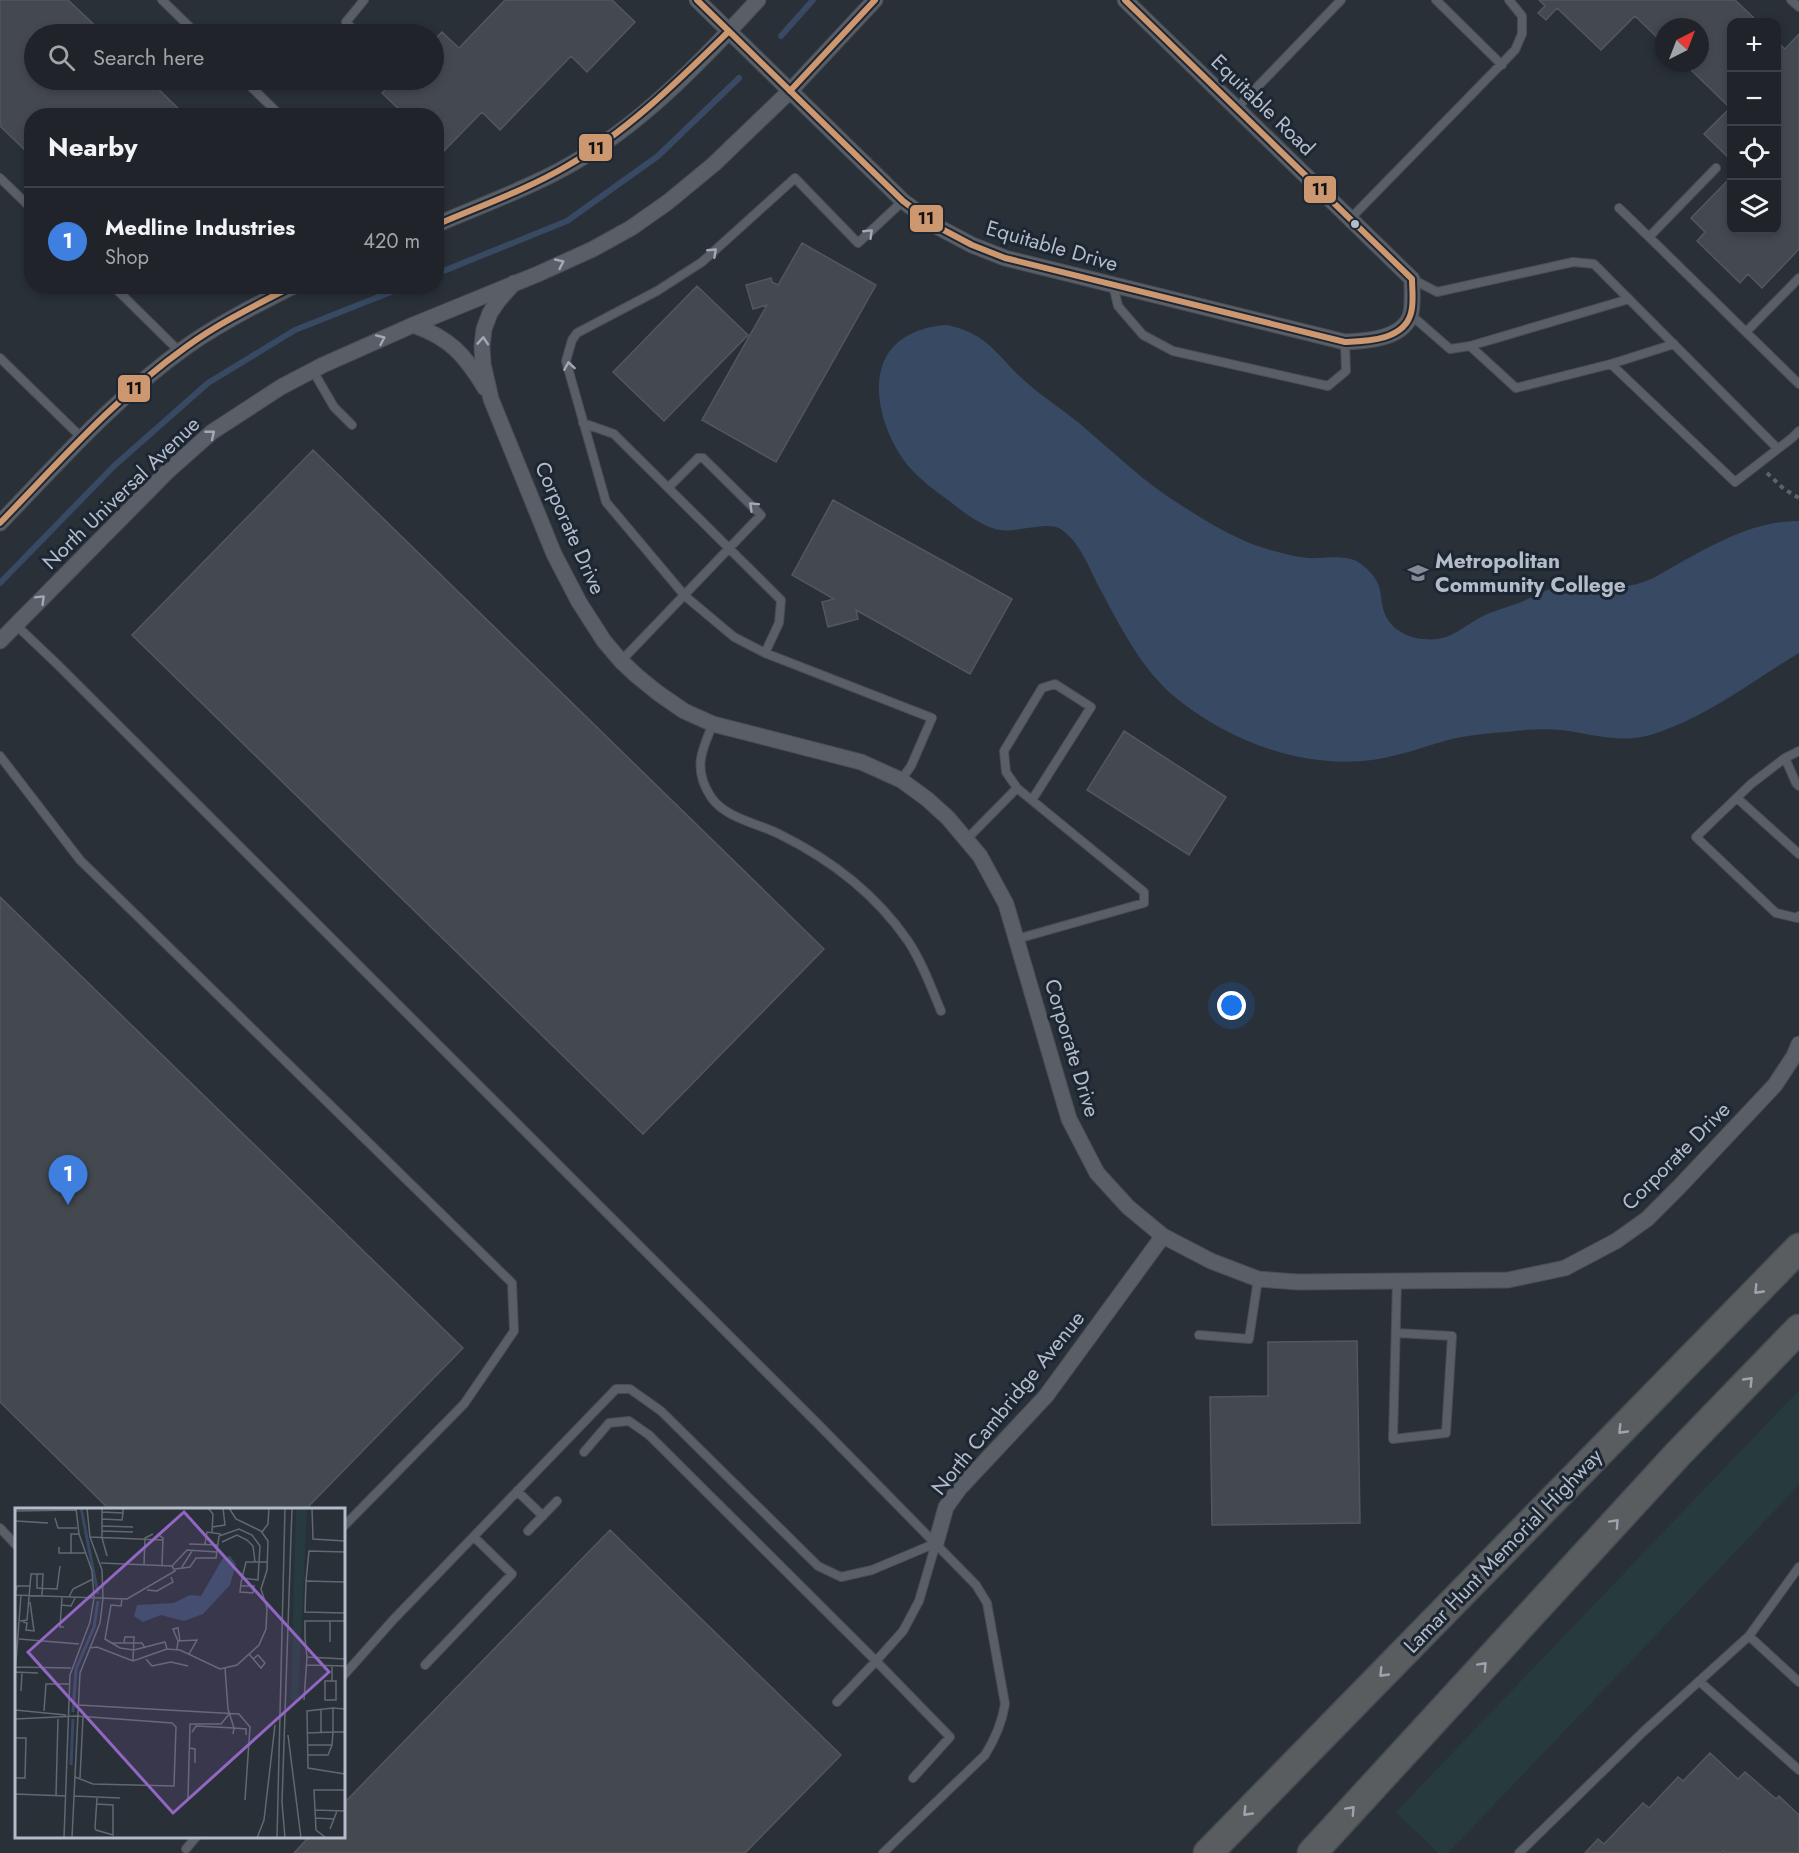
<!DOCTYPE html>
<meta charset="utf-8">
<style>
body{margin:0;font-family:Jost,sans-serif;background:#2d3036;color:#f1f3f6}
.controls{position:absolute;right:18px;top:18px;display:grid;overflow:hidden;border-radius:12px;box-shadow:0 3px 9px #0003}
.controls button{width:54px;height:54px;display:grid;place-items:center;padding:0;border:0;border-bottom:2px solid #3d4147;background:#20242a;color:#f1f3f6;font:30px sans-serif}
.compass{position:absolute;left:1655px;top:18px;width:54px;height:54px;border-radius:50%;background:#20242a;box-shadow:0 3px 9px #0003;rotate:42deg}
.you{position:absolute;left:1232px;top:1006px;width:21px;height:21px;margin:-15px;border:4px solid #fff;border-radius:50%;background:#1a73e8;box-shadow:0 0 0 9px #1a73e833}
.badge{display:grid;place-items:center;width:39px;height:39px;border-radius:50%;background:#848b96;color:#fff;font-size:20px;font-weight:700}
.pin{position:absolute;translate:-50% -50px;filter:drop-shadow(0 2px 3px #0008)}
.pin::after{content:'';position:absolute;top:32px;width:21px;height:18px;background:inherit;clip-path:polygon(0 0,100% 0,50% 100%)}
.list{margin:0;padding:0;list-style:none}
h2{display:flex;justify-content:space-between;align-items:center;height:78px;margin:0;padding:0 24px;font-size:26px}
h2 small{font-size:20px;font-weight:400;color:#a2a4a8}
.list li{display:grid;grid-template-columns:39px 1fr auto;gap:18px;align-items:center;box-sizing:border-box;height:108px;padding:0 24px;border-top:2px solid #3d4147}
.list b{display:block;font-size:22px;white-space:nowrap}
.list p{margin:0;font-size:20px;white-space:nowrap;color:#a2a4a8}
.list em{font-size:20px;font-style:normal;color:#a2a4a8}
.icon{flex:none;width:33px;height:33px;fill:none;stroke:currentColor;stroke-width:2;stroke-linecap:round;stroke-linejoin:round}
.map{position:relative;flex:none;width:1799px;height:1853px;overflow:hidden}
.search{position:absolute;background:#20242a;box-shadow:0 3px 9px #0003;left:24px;top:24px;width:420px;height:66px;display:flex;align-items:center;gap:15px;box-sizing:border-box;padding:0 21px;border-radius:33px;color:#a2a4a8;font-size:22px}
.panel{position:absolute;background:#20242a;box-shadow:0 3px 9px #0003;left:24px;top:108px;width:420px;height:186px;border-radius:24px}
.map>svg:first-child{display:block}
.green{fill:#273a3e}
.water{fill:#384963}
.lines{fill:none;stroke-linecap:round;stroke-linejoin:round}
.stream{stroke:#384963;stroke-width:6}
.building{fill:#444950;stroke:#52575f;stroke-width:1.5}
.lane-casing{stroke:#484c53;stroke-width:10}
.street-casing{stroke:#484c53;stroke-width:17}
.highway-casing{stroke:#474c53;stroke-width:31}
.path{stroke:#5d636a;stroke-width:4;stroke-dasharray:4.5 4.5;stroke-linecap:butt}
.lane{stroke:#5a5e66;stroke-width:8}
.street{stroke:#5a5e66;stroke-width:15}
.highway{stroke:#5a5d60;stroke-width:28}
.bus-1-casing{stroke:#1d2633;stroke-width:10}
.bus-1{stroke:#cd976f;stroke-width:6}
.oneway{stroke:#a2a9b5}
.oneway2{stroke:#9ea4af}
.bus-dot{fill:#b4bcc9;stroke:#1d2633;stroke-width:2}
.labels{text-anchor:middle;stroke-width:6;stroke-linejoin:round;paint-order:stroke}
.street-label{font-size:21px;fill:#b4bcc9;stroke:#1d2633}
.poi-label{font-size:21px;font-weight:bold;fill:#b4bcc9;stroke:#1d2633;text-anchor:start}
.inset-river{fill:none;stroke:#384963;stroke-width:3}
.inset-road{fill:none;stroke:#616872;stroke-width:1.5}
.view{fill:#9266c3;fill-opacity:0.15;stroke:#9266c3;stroke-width:3}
.inset-edge{fill:none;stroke:#b4bcc9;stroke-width:3}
.line-badge{stroke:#1d2633;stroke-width:2}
.pale-badge-label{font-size:16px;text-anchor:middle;font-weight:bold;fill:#111}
</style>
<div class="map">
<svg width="1799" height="1853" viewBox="0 0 1799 1853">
<rect width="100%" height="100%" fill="#2a3038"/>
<path class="green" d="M1799,1390V1485L1448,1853H1438L1396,1812Z"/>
<path class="water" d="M947,325C990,334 997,357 1026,382C1045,399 1067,412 1086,429C1112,451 1138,476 1167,496C1201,518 1238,543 1278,552C1288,555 1298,557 1308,558C1324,559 1343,554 1358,562C1365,566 1375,576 1378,584C1381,591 1381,600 1383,608C1387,627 1406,638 1424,639C1451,642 1461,627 1483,616C1493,611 1505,608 1516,604C1528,600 1540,592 1553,588C1581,580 1609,591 1637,584C1651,581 1665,571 1678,564C1716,543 1754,521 1799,521V653C1760,676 1724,704 1682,723C1669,728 1655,735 1641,737C1615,742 1587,733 1561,730C1543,728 1523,730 1505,732C1489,733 1472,735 1456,738C1428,745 1401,756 1372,760C1302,769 1229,741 1176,698C1141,669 1120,626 1099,587C1088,566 1081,544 1062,530C1047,519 1015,535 995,529C977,523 963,512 948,500C935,491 921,480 910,468C887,441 869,392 885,359C896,336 923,326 947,325Z"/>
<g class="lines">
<path class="stream" d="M781,36L813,0
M436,274L567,221L658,156L739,78
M0,583L114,466L208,383L295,330L406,286"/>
</g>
<path class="building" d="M0,0H68L104,34H34V80H149L186,116H32V157L0,126Z
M505,0H612L635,22L587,72L571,56L500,130L482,112L443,152L436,145V116H406L382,93L396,80H434V40L442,32L459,48Z
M1539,0H1735L1758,22H1732V161L1704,134L1730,108L1684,63H1700V27H1664V44L1635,16L1601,50L1557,8L1546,20L1538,13L1545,6Z
M1799,34V249L1762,288L1748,274L1740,283L1697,241L1705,232L1691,218L1732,176V230H1776V41L1785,49Z
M802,243L876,285L776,462L702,420L767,305L753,309L746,285L771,278L772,282L778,285Z
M697,286L748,335L664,421L613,372Z
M313,450L824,949L643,1134L132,635Z
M833,500L1012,599L970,674L856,610L858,619L828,627L822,602L834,599L792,575Z
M1124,731L1226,797L1189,855L1087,790Z
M0,897L463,1348L305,1510H110L0,1402Z
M1357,1341L1360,1523L1212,1525L1210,1397L1268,1396V1342Z
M610,1530L841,1755L745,1853H294L310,1836H344V1803Z
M1710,1753L1738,1779L1745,1772L1776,1799L1779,1796L1799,1815V1853H1725L1723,1851L1721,1853H1585L1598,1839L1604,1844L1643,1803L1649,1808L1678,1777L1683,1781Z"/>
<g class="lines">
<g class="lane-casing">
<path id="lane" d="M162,0L197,34
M1436,0L1502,65
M1791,0L1799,7
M357,34L346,22L364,0
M244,80L281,116
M1236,109L1341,0
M0,178L32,209
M1619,208L1649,237L1716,168
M1350,219L1515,50L1522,34V16L1509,0
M1649,237L1799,384
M1412,279L1437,292L1573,262L1594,264L1778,449
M1113,285L1118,306L1143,335L1173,351L1328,386L1346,371L1345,342
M113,286L180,352
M1411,315L1450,349L1470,346L1516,388L1611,364L1735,482L1792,438L1799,431
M1746,332L1799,278
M1470,346L1629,299
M0,358L82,438
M1611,364L1674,344
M313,371L334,407L352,425
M583,423L614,434L781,600L779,623L765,653
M16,625L58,665L820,1426L976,1585L987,1603L1005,1704C1002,1723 995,1739 985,1755L883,1853
M621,661L761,515L703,458H698L668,488
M713,724C701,751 693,770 711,797C725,818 757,823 779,834C830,859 875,893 908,941C922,962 931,987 941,1011
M0,756L80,860L512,1283L514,1331L464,1404L344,1526
M1785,758L1799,751
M901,780L911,766L932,718L765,653L734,637L685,596L606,502L566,361L572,340L577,333L657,291L702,262L795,178L858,243L903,201
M1799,786L1796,783L1785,758L1751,784L1696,837L1776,913L1797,918L1799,916
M1017,788L1006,772L1004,751L1042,688L1055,684L1091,707L1032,800
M1737,798L1799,854
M966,840L1017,788L1144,892V903L1017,939
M1396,1333L1452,1336L1446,1433L1393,1439L1397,1281
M1199,1335L1249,1339L1258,1279
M584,1452L609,1423L629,1421L649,1435L876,1661L837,1702
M517,1491L543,1516
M0,1528L16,1545
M528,1531L557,1501
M1799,1567L1749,1636L1799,1682
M425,1665L512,1574L474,1537
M344,1675L393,1620L616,1389H630L661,1411L818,1566L841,1577L872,1570L936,1543
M1699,1681L1799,1770
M913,1778L950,1737L876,1661L903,1631L919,1601L936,1543
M186,1849L197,1836
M1519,1853L1643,1732L1749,1636"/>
</g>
<g class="street-casing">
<path id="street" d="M697,0L903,201L938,227L972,245L1005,258L1345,342C1366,341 1405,339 1411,313C1413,303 1412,290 1412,279L1125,0
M436,225C479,206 525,190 566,167C640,126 701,62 758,0
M514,283L498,301L490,313L484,329L482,346L483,364L491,399L554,554L579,602L604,641L621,661L637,676L658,693L684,711L713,724L861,762L901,780L927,799L948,818L980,856L1006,904L1069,1119L1097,1173L1128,1207L1163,1236L1211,1261L1258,1279L1298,1282L1508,1280L1565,1268L1616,1241L1647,1219L1680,1186L1775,1085L1794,1056L1799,1044
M413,325C450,338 465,355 485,388
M0,523C59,462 116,397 186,347C220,323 257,304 294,286
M0,641L167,472L212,432L281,387L323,365L413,325L538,274L593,249L631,228L668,202L714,164L790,91L875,0
M936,1543L946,1507L959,1489L1046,1396L1163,1236"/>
</g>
<g class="highway-casing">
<path id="highway" d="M1208,1853L1799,1248
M1312,1853L1678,1454L1799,1329"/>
</g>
<path class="path" d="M1767,473L1784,489L1799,498"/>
<use href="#lane" class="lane"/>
<use href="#street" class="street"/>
<use href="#highway" class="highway"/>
<g class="bus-1-casing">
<path id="bus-1" d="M697,0L903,201L938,227L972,245L1005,258L1345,342C1368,341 1404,340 1411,313C1414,302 1412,290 1412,279L1125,0
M790,91L875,0
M436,225C480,206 526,190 567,166C628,131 679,80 729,31
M0,523C59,462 116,397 186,347C219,323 256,305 293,286"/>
</g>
<use href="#bus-1" class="bus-1"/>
</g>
<defs><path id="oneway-chevron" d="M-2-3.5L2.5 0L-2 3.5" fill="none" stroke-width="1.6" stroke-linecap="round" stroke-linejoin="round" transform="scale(1.5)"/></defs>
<g class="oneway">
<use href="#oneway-chevron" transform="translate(869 233) rotate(-44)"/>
<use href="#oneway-chevron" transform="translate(713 252) rotate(-43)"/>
<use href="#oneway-chevron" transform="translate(560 263) rotate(-25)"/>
<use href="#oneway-chevron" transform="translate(381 339) rotate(-24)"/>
<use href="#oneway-chevron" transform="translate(483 341) rotate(-86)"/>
<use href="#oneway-chevron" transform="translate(569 366) rotate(-99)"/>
<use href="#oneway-chevron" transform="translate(211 434) rotate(-39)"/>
<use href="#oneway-chevron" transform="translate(753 506) rotate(-136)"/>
<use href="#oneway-chevron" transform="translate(41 599) rotate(-45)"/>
</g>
<g class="oneway2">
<use href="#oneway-chevron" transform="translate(1758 1290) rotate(134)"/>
<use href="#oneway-chevron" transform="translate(1749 1381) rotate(-46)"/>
<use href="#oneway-chevron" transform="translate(1622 1430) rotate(134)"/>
<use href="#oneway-chevron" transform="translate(1615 1523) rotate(-47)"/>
<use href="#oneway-chevron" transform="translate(1483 1666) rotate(-47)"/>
<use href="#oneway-chevron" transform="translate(1383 1673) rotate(134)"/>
<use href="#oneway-chevron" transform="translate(1351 1810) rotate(-47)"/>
<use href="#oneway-chevron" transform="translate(1247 1812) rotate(134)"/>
</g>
<defs>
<g id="university-bare" transform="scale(1.62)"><path d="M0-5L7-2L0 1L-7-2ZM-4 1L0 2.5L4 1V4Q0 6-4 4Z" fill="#848b96" stroke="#1d2633" stroke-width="2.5" paint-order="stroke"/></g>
</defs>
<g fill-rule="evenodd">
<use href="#university-bare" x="1418" y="573"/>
</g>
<circle class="bus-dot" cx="1355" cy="224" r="5"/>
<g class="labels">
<g class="street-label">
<text transform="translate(1263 105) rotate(44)" y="7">Equitable Road</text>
<text transform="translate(1052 246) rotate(16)" y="7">Equitable Drive</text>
<text transform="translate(121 493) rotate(-44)" y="7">North Universal Avenue</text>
<text transform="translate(570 528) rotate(66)" y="7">Corporate Drive</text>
<text transform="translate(1072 1048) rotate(73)" y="7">Corporate Drive</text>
<text transform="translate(1676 1156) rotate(-45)" y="7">Corporate Drive</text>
<text transform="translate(1008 1403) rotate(-51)" y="7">North Cambridge Avenue</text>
<text transform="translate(1503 1551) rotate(-46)" y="7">Lamar Hunt Memorial Highway</text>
</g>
<g class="poi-label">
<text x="1435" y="568">Metropolitan<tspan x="1435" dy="24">Community College</tspan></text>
</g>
</g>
<g transform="translate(15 1508)">
<rect width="330" height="330" fill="#2a3038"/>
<path d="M281,0H292L283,193L276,192Z" fill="#273a3e"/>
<path d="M215,48L221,56L215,77L188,106L169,113L146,107L128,114L119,108L122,97L159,95L175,87L186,88L208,50Z" fill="#384963"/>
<path class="inset-river" d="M66,0L83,86M58,204L61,161L79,119L83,93M56,257L58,211"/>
<path class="inset-road" d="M87,0V30L92,48M193,0L198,6L197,24M297,0L298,31L330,33M0,3L61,2M87,4L108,5V0M40,10L43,20H62M87,11L107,12L108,5M1,13L33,15M87,18L118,19M197,19L210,17L208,0M87,23L118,24M247,24L253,16L254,0M142,26L148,30L147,58M75,29L148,32M207,34L222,27L232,32L238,38L240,54M174,36L203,37M190,36L192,24L206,26M44,39V45H71M56,46V26H64M129,57L130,30L138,26M157,58L172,42L202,44M167,59L177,43M160,61L175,59L181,50H201L204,28L224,21L237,27L245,38L243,71M22,66V80L42,81L45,58M227,70L231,54H253M291,73L294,43L330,44M330,74L291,73L290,104L330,105M226,78H239L238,85L225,84L226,75L227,70L244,72M132,82L142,83L158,74L156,69M0,87L112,91L160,63L157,58L86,55M0,87L2,78H15M47,89L45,119H49M54,89L58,81L78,71M107,91L106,98L96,97L90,131L105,140L119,142L150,134L152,141M46,97L56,98L60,90M5,113L12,112L16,66H28L27,88M330,113H290V130L292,149L330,151M8,114L12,115L11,122L19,123L15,94M4,131L64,136M163,133L158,121L163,120L165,133M109,134L110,129H119L118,153M315,134V113M96,135H127L130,140M74,140L82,139L118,153L152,141L165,142L205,161L222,157L244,137L251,121L252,100L246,81L252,62L253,33L246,23L221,11L214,0M162,141L163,133L182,132L174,146M234,146L246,160L250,155L243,147L238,151M131,151L137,158L156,154L173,158M292,157L330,158M0,159L56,160M210,160L213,201L219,220L231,221V227M0,164L23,165M0,166L6,87M317,173H321V192H310V173H317V157M6,183L7,164M289,192L292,149M63,197L224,206L235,219L230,292M318,200L292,203L293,260L330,266M330,201L318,200V224H330M0,202L51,207M29,203L31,176H54M0,211L62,208L157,215L161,219L159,278L78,276L60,269M177,224L181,218L219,220L218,226M292,225L318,224L317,237H292M306,225V202M273,227L286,330M0,230H11L10,270H0M174,240L180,241V255M292,247H313L317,237M65,270L68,209M0,286L51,288M41,288L43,211M59,288L105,290M173,290L175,216H206L215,205M82,296L98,297V327L81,322L80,320L82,290M300,302L330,303M300,310L319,311M315,321L322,303M49,330L55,167L75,114L79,90L77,63L64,26L61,0M57,330L65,165L85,115L88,90L87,62L75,29L72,0M242,330L249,312L260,217M262,330L270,0M270,330L267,294L277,0M311,330L301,322L299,282H330"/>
<path class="view" d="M169,4L314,164L158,305L13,144Z"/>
<rect width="330" height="330" class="inset-edge"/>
</g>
<g class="line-badge">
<rect x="578" y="133" width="35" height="29" rx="6" fill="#cd976f"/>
<rect x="1303" y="175" width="34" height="29" rx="6" fill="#cd976f"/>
<rect x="909" y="204" width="35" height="29" rx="6" fill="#cd976f"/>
<rect x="117" y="374" width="34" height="29" rx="6" fill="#cd976f"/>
</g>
<g class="pale-badge-label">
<text x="596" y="154">11</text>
<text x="1320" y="195">11</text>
<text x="926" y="224">11</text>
<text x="134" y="394">11</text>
</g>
</svg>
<div class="controls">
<button>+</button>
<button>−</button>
<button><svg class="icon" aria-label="locate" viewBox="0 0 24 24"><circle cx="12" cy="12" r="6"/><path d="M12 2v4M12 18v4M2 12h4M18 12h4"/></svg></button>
<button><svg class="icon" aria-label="layers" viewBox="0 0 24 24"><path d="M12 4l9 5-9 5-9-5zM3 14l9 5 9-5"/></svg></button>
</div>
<svg class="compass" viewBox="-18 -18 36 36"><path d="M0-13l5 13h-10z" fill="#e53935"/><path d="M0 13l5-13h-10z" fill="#a2a4a8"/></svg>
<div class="you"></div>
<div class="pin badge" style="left:68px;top:1205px;background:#3f7fe0">1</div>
<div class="search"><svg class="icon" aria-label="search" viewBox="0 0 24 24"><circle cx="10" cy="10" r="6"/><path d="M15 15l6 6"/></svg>Search here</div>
<section class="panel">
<h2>Nearby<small></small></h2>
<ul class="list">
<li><span class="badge" style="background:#3f7fe0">1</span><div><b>Medline Industries</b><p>Shop</p></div><em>420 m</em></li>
</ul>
</section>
</div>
